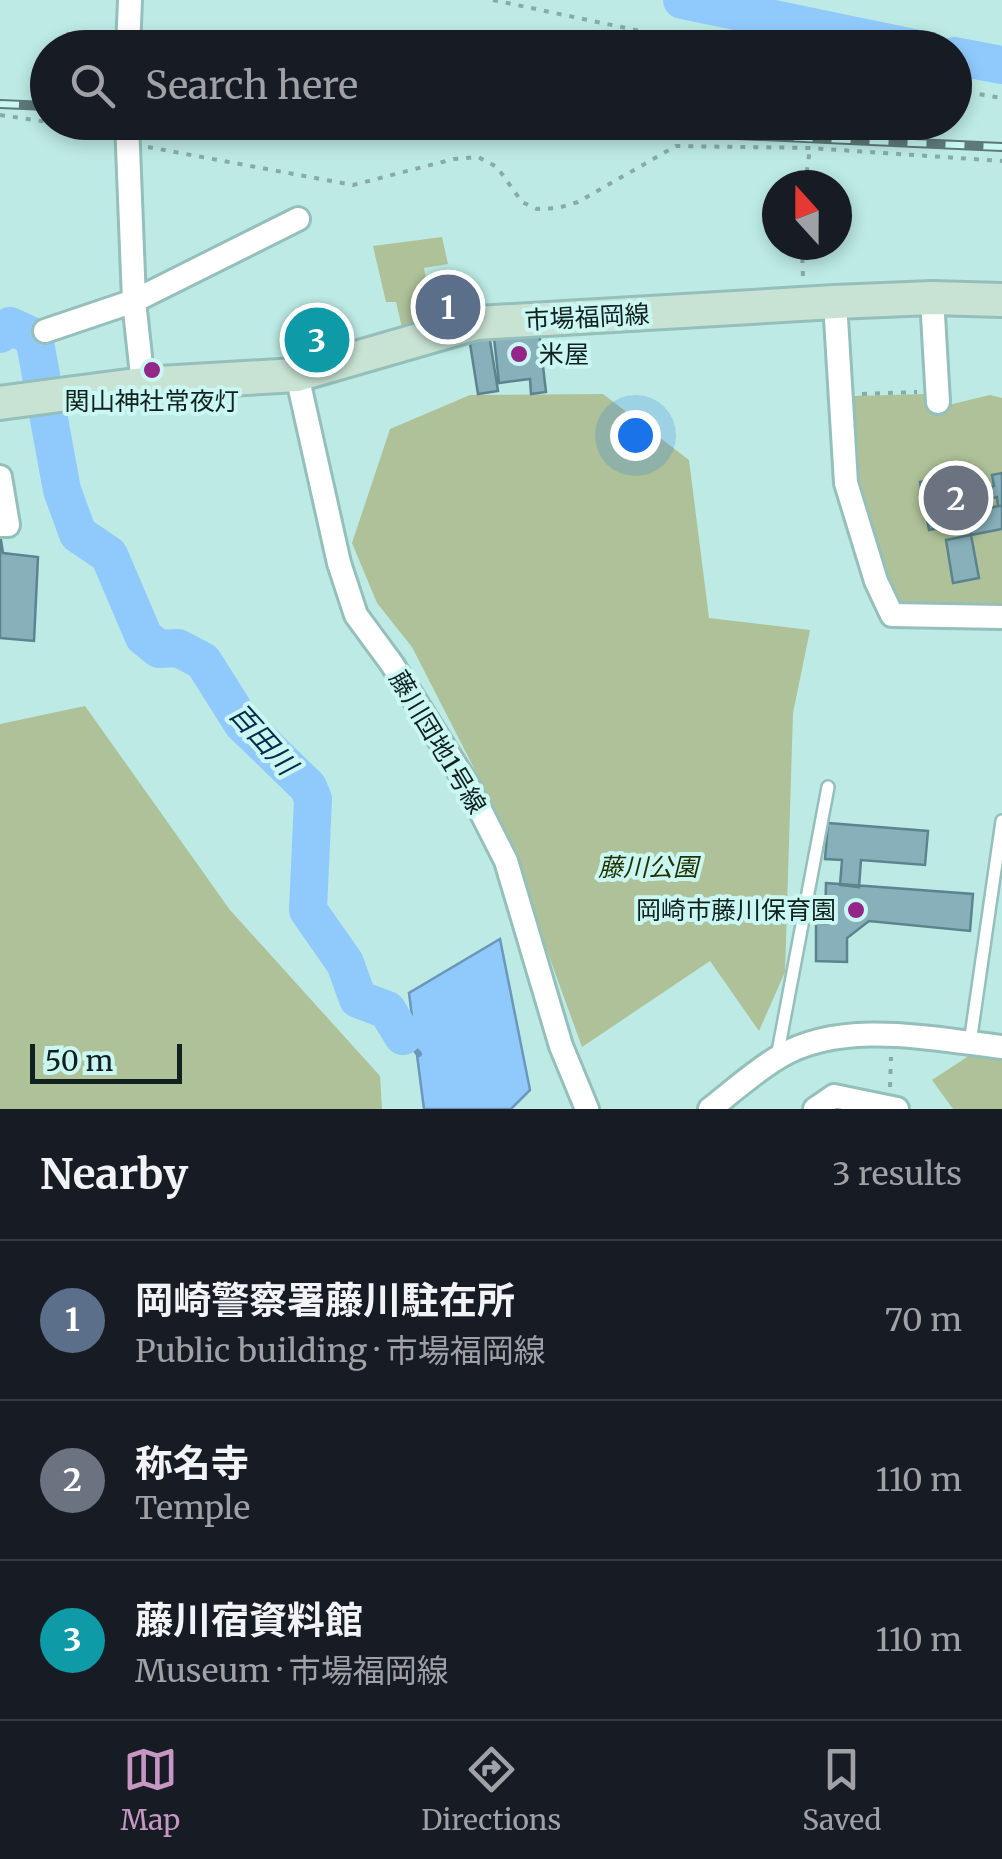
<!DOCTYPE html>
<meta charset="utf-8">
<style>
body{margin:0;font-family:Merriweather,"Noto Sans JP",serif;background:#242831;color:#f1f3f6}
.compass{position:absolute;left:762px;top:170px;width:90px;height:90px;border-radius:50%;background:#171b24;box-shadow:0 5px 15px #0003;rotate:339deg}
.scale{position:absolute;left:30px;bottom:25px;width:152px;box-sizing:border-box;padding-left:10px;border:5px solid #10211f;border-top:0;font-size:28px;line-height:35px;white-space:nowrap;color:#10211f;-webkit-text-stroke:8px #caf7f1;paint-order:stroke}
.you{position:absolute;left:635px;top:435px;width:35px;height:35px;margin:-25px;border:8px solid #fff;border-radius:50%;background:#1a73e8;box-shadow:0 0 0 15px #1a73e833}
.badge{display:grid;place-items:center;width:65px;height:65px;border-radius:50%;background:#c797c4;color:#fff;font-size:32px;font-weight:700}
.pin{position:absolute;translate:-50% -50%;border:5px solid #fff;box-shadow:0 2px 10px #0006}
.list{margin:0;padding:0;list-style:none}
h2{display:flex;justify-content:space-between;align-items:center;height:130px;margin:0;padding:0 40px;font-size:42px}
h2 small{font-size:32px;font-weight:400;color:#9ea1a6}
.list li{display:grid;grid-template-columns:65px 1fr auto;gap:30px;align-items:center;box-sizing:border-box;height:160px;padding:0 40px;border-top:2px solid #363941}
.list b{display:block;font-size:38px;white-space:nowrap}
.list p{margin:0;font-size:32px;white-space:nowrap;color:#9ea1a6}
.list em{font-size:32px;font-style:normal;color:#9ea1a6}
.icon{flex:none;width:55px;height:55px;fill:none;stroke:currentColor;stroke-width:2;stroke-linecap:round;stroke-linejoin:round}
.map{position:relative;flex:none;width:1002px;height:1109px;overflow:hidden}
.search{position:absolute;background:#171b24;box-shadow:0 5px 15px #0003;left:30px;right:30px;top:30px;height:110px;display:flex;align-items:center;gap:25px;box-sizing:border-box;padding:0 35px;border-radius:55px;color:#9ea1a6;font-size:38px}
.sheet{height:610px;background:#171b24}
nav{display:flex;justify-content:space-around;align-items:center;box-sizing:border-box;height:140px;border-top:2px solid #363941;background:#171b24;font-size:28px;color:#9ea1a6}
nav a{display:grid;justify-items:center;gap:5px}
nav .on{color:#c797c4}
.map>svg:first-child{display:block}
.green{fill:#aec198}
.water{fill:#90cafc;stroke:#6a97ba;stroke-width:2.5}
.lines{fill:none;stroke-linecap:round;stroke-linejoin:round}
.stream{stroke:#6a97ba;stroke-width:6}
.river{stroke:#90cafc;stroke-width:38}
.building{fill:#87b0bb;stroke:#5c848e;stroke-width:2.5}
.lane-casing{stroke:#94bfba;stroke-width:16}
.street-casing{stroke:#94bfba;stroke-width:28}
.secondary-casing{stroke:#94bfba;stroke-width:38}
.path{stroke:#87aba6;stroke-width:4;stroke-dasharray:5 8;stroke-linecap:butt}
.lane{stroke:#fff;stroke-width:11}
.street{stroke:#fff;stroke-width:22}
.secondary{stroke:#c8e3d4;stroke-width:32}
.rail-casing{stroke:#5d7a77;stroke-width:10}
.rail{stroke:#caf7f1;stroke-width:6;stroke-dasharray:19;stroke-linecap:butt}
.poi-dot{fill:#932688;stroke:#caf7f1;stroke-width:4}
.labels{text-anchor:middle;stroke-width:8;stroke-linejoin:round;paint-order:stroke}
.street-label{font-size:25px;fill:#10211f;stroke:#caf7f1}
.poi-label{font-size:25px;fill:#10211f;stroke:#caf7f1;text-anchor:start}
.park-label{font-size:25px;font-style:italic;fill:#1f3001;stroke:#caf7f1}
.water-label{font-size:28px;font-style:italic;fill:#002d4c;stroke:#caf7f1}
</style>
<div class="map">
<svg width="1002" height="1109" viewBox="0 0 1002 1109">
<rect width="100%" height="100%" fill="#bdeae4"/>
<path class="green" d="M442,237L448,264L424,268L436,328L404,336L396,302H386L373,246Z
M603,394L689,460L709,618L810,630L793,713L785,972L759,1031L710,961L582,1047L497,813L412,647L377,603L352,543L390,429L470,395Z
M927,394L944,406L990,395L1002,398V611L898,609L883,576L858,486L854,396Z
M85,706L230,910L380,1076L382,1109H0V724Z
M970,1055L1002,1059V1109H953L932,1080Z"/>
<path class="water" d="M500,939L530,1090L511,1109H424L409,993Z"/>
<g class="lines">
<path class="stream" d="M403,1036L419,1054"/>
<path class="river" d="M682,0L914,48
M954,56L1002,65
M0,334L10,326L34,337L62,490L78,534L109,555L144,637L159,649L178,648L203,661L242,723L308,787L313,799L308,910L345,963L358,999L387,1010L403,1036"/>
</g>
<path class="building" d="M538,323L546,392L531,394L530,379L499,383L493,329Z
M488,328L498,391L478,394L468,331Z
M974,472L982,520L929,530L920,482Z
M1002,473V506H998L997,497L979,501L977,489L994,486L992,475Z
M998,506H1002V529L971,535L969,522L982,520L981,510Z
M0,534L3,553L38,557L34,641L0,638Z
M971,535L979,578L953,583L946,540Z
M828,823L928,831L925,865L861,860L859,887L840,885L842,860L825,859Z
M826,883L973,894L970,931L869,921L847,938V962L816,961V922L825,923Z"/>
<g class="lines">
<g class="lane-casing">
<path id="lane" d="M970,1043L1002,821
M777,1057L828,787"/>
</g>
<g class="street-casing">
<path id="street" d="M128,48L130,0
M127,122L134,301L143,384
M932,298L938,402
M835,302L846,483L876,581L892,615L1002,617
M45,331L134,301L298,219
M297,375L339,563L356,615L392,664L467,784L506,861L561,1046L587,1109
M0,477L8,525H0
M710,1109C732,1092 755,1071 779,1057C842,1019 932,1039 1002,1047
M815,1109L834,1096L897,1109"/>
</g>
<g class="secondary-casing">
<path id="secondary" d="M0,403L143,384L297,375L477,323L835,302L932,298L1002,300"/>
</g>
<path class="path" d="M493,0L721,48
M954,90L1002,98
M0,115L48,122
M50,122L109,138
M148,147L353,185L454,159L478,157L497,167L522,202L537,209L558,208L578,202L676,146L810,148L1002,161
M805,185L810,148
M802,245L803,279
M862,394L917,392
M890,1087L891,1057"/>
<use href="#lane" class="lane"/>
<use href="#street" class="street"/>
<use href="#secondary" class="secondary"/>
<g class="rail-casing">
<path id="rail" d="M0,104L48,106
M452,122L1002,147"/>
</g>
<use href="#rail" class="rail"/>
</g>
<g class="poi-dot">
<circle cx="519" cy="354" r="10"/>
<circle cx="152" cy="370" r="10"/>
<circle cx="856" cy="910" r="10"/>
</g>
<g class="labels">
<g class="street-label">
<text transform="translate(587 317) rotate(-3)" y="9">市場福岡線</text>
<text transform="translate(438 742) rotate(59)" y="9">藤川団地1号線</text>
</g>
<g class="poi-label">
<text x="539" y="363">米屋</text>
<text x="152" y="410" text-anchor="middle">関山神社常夜灯</text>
<text x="836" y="919" text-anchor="end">岡崎市藤川保育園</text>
</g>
<g class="park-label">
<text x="648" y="876">藤川公園</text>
</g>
<g class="water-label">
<text transform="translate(263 739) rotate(48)" y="10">百田川</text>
</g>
</g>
</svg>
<svg class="compass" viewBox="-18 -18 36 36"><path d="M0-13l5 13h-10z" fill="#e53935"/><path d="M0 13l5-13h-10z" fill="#9ea1a6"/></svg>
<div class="scale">50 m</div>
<div class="you"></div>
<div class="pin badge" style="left:448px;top:307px;background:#5c6f8a">1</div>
<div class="pin badge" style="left:956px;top:498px;background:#6b7280">2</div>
<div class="pin badge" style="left:317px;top:340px;background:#0f9aa8">3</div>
<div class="search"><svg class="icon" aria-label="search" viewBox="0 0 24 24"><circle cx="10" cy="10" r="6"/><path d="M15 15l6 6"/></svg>Search here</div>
</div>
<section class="sheet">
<h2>Nearby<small>3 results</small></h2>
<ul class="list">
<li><span class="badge" style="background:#5c6f8a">1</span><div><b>岡崎警察署藤川駐在所</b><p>Public building · 市場福岡線</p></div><em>70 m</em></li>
<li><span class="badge" style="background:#6b7280">2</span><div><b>称名寺</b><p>Temple</p></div><em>110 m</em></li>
<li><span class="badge" style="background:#0f9aa8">3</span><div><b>藤川宿資料館</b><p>Museum · 市場福岡線</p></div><em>110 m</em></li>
</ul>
</section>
<nav>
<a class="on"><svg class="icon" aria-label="map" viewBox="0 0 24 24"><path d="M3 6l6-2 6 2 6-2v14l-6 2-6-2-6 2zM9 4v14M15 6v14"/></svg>Map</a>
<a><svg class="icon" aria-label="directions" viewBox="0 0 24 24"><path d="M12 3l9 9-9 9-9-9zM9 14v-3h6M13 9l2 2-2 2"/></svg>Directions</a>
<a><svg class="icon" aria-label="saved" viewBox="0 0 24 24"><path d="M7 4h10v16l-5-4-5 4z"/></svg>Saved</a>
</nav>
